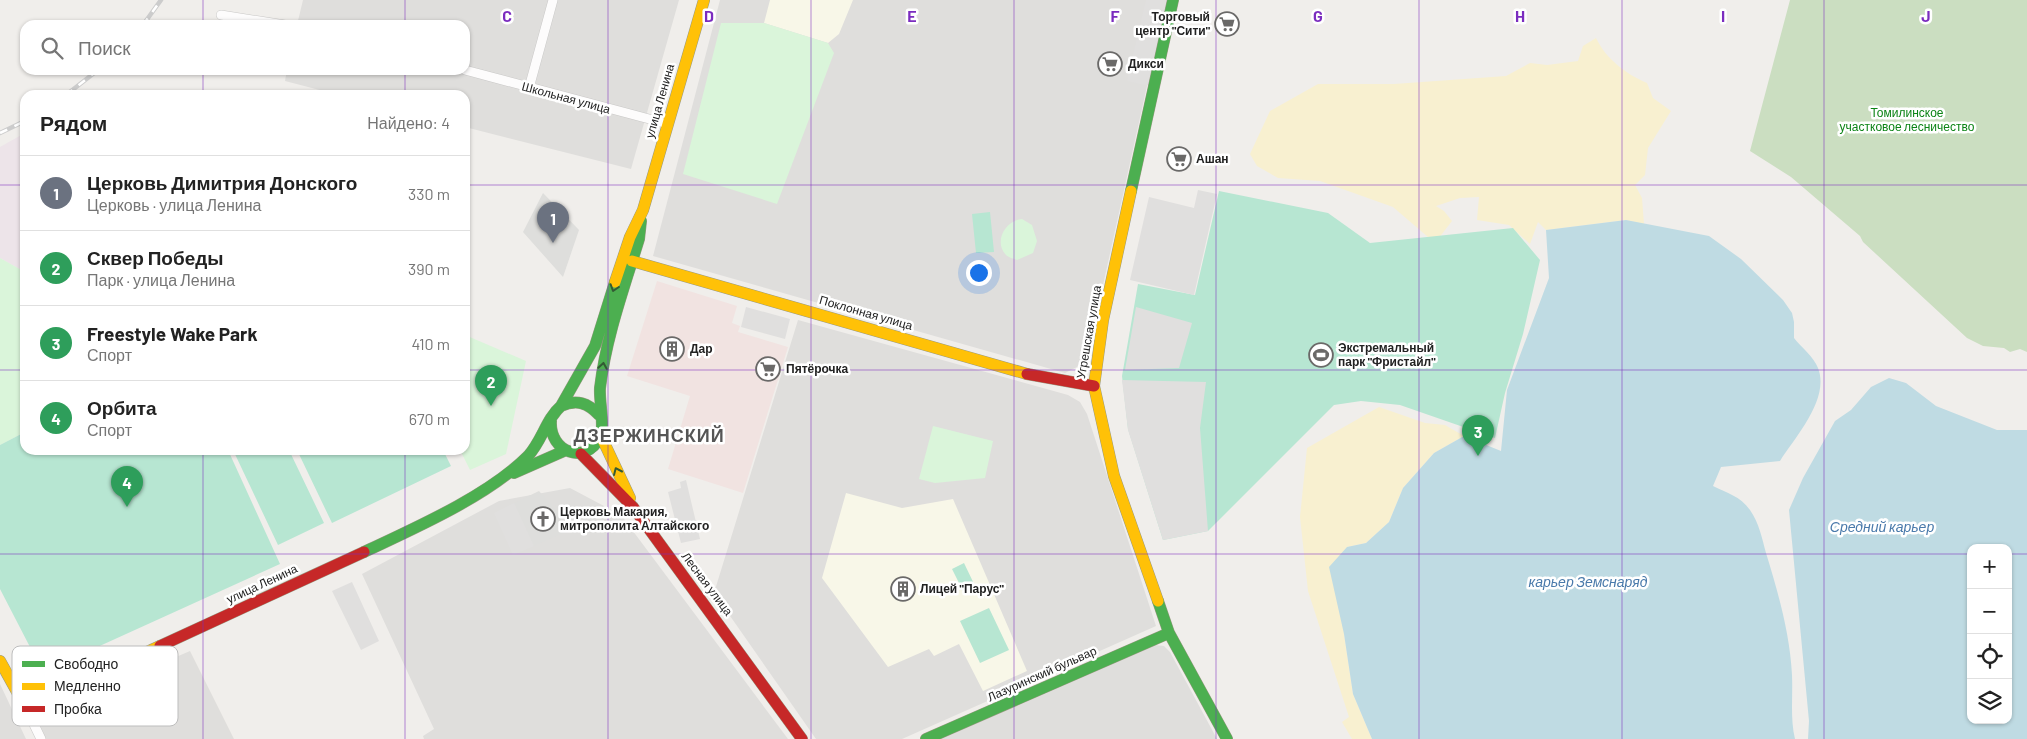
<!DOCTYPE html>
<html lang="ru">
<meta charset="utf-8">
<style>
body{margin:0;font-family:Barlow,sans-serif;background:#f6f6f6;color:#222}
.controls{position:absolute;right:15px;bottom:15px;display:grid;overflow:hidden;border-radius:10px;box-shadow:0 1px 4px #0004}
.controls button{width:45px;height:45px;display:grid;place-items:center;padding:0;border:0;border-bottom:1px solid #e0e0e0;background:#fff;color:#222;font:25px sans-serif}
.you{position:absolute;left:978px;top:272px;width:18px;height:18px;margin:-12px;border:4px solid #fff;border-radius:50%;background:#1a73e8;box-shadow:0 0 0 8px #1a73e833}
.badge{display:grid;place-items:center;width:32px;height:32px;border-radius:50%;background:#6a6968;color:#fff;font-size:16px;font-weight:700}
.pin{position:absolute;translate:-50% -41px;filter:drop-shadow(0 1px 2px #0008)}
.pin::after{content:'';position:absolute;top:26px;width:18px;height:15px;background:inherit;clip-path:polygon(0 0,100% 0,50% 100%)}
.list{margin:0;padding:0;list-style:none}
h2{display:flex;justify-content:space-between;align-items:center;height:65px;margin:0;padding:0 20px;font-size:21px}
h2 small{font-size:16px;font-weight:400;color:#767676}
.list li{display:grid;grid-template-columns:32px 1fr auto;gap:15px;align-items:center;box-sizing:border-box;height:75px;padding:0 20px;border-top:1px solid #e0e0e0}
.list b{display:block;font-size:19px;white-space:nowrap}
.list p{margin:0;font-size:16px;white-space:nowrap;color:#767676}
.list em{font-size:16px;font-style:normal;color:#767676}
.icon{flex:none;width:28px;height:28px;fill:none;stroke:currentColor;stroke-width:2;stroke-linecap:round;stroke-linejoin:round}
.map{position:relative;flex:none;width:2027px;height:739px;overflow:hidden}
.search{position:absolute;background:#fff;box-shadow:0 1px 4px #0004;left:20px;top:20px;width:450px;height:55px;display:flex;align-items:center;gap:12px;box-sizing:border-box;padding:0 18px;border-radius:15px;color:#767676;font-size:19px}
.panel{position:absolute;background:#fff;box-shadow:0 1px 4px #0004;left:20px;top:90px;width:450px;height:365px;border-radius:15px}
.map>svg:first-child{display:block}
.residential{fill:#dfdedc}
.commercial{fill:#f1e3e1}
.industrial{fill:#ede4e9}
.education{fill:#f8f7e8}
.religious{fill:#dededc}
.forest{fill:#cbdec1}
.sand{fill:#f8f0d0}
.park{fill:#daf5da}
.pitch{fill:#b7e6d2}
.parking{fill:#e0dfde}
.water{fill:#bfdbe3;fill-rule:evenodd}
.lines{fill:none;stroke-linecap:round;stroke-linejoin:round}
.street-casing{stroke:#c9c8c7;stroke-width:10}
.fast-casing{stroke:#999a82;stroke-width:12}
.slow-casing{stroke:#999a82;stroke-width:12}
.jam-casing{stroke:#999a82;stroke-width:12}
.street{stroke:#fdfcfc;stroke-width:9}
.fast{stroke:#4caf50;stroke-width:11}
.slow{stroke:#ffc107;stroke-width:11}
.jam{stroke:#c62828;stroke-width:11}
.rail-casing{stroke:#ccc;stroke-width:4.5}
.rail{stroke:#fff;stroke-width:2.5;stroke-dasharray:8;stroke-linecap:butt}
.oneway{stroke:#335a34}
.grid{fill:none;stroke:#7b2cbf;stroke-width:1;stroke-opacity:0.55}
.labels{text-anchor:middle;stroke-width:5;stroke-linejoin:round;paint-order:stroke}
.poi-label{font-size:12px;font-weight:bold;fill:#222;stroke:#fff;text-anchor:start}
.street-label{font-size:12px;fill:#222;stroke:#fff}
.park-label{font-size:12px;fill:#0c8416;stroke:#fff}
.water-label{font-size:14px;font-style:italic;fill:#4a7aab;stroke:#fff}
.district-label{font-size:18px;font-weight:bold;letter-spacing:1px;fill:#555;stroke:#fff}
.key{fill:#fff;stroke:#bdbdbd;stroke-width:1}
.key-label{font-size:14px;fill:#222}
.grid-label{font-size:16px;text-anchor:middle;font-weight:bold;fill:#7b2cbf;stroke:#fff;stroke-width:5;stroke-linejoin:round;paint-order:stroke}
</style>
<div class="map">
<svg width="2027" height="739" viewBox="0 0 2027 739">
<rect width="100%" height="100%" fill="#f0eeeb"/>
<path class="residential" d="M303,0H679L631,169L465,127V95H339L285,81L287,70H465V25H297Z
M720,0H1166L1090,344L1077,367L1065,373L653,256Z
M798,320L1068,395L1080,402L1087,414L1156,626L902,739H816L714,593Z
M570,488L621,515L788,739H424L423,736L434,729L362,574L499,501Z
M1155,645L1164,646L1170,652L1217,739H940Z
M190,651L234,739H46L36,717Z
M0,684L26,739H0Z"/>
<path class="commercial" d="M657,281L737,306L732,323L740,326L738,332L788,347L743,493L668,469L690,396L627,376Z"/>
<path class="industrial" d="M25,133V272L0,258V147Z"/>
<path class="education" d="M770,0H853L839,34L828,43L764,23Z
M846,493L902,508L953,499L1027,671L983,691L959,644L934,656L929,649L888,667L822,578Z"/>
<path class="religious" d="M543,193L579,230L563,277L523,232Z
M539,491L572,529L534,546L514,503Z"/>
<path class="forest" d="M1790,0H2027V352L2020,349L2010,352L2004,348L1983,346L1967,338L1863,242L1860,236L1791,177L1750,151Z"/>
<path class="sand" d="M1596,38C1606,59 1626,74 1647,83L1653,98L1671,111L1648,148L1645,175L1635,185L1642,198L1644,224L1626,220L1546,230L1538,222L1530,244L1509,225L1477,220L1479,197L1460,198L1436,206L1444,211L1452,221L1435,243L1393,207L1320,181L1278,178L1257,166L1250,154L1270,111L1318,84H1394L1506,76L1530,63L1547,65L1578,61L1583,46Z
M1379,407L1425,423L1445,425L1464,436L1434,453L1403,488L1389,522L1366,543L1347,547L1344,634L1353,694L1372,739H1352L1342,722L1349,717L1308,591L1300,517L1307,448Z"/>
<path class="park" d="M721,23H764L828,43L834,53L777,204L683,174Z
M1022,219L1032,225L1037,241L1033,253L1017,260C1014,259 1008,257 1006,255C993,241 1006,220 1022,219Z
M0,258L25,272V432L0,445Z
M465,335L526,361L506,454L470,470L460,450H465Z
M933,426L993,441L985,478L935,483L919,479Z"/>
<path class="pitch" d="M1219,191L1328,213L1370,243L1513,228L1540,260L1523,334L1505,393L1495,438L1400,405L1361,401L1334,405L1208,531L1163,540L1128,429L1123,385L1122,376L1138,284L1195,295Z
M990,212L994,252L976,253L972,214Z
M25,432V450H228L280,564L71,659L30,647L0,589V445Z
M233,450H289L324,523L278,545Z
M297,450H443L451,466L332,523Z
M964,563L976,588L964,593L952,569Z
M989,608L1009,650L980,663L960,621Z"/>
<path class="parking" d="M1146,0H1170L1150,86L1127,81Z
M1198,190L1217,194L1194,295L1130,280L1149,197L1194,208Z
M746,307L790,319L785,339L741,327Z
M1136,307L1192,323L1179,368L1125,370Z
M1122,380L1206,382L1200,428L1208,531L1163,540L1128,430Z
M686,480L700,539L681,543L668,492L681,488L680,482Z
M514,503L534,546L513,555L494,513Z
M352,582L379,641L361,650L332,591Z"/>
<path class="water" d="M1626,220L1709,236L1741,259L1783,300L1792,313L1794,322V338C1801,347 1814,357 1818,368C1830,399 1796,436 1780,461L1721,467L1713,486C1727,493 1740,496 1750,510C1759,523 1762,538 1766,553C1778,592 1790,634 1792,675C1793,697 1790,718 1795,739H1372L1353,694L1344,634L1329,567L1347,547L1366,543L1389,522L1403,488L1434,453L1464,436L1501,451L1507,390L1549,278L1546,230Z
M1889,378L1906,383L1936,406L1997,430H2027V739H1808L1809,721L1789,510L1803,478L1835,421L1851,410L1871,387ZM1971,548H2008V720H1971Z"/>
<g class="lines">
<g class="street-casing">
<path id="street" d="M221,15L285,25
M465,70L668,124
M529,88L553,0
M26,708L41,739"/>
</g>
<g class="fast-casing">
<path id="fast" d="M1131,191L1173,0
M561,406C577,399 588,403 599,415
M551,421C549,452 586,466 600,437C605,428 599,400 600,388C606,337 624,288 639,239L641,221
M514,473L564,451
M364,552C415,528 488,496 528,456C542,441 546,419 561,406L595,346L615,282
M1158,601L1169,633L1227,739
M926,739L1169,633"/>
</g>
<g class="slow-casing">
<path id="slow" d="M1131,191L1103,320L1094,386L1114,476L1158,601
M632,261L1027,374
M615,282L630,237L643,210L704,0
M601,436L630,498
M0,661L26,708L160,646"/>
</g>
<g class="jam-casing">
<path id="jam" d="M1027,374L1094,386
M581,454L633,507L802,739
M160,646L364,552"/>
</g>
<use href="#street" class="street"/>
<use href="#fast" class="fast"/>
<use href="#slow" class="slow"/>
<use href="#jam" class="jam"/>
<g class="rail-casing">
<path id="rail" d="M143,25L161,0
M66,95L98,70
M0,133L25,121"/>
</g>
<use href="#rail" class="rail"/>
</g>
<defs><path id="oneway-chevron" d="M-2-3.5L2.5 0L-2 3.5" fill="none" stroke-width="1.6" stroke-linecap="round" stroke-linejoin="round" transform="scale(1.25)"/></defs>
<g class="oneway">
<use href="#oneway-chevron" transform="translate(614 288) rotate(108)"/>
<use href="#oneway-chevron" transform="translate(603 366) rotate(-81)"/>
<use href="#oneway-chevron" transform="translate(617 471) rotate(-114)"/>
</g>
<path class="grid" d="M203,0V25M405,0V25M608,0V739M811,0V739M1014,0V739M1216,0V739M1419,0V739M1622,0V739M1824,0V739M203,70V95M405,70V95M0,185H25M465,185H2027M0,370H25M465,370H2027M203,450V739M405,450V739M0,554H1971M2008,554H2027"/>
<defs>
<g id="supermarket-ring" transform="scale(1.25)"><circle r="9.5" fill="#fff" stroke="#6a6968" stroke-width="1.5"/><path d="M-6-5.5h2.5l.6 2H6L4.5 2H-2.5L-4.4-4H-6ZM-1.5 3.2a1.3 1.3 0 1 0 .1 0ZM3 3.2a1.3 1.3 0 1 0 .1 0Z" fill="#6a6968"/></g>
<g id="building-ring" transform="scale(1.25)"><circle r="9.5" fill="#fff" stroke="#6a6968" stroke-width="1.5"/><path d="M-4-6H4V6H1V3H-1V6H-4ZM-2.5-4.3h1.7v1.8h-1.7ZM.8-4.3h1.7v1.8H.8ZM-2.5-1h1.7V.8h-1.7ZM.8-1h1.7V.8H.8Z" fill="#6a6968"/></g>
<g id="stadium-ring" transform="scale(1.25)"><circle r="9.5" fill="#fff" stroke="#6a6968" stroke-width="1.5"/><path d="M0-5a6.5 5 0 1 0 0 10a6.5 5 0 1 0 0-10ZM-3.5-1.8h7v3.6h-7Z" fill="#6a6968"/></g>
<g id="church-ring" transform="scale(1.25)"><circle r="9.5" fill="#fff" stroke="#6a6968" stroke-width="1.5"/><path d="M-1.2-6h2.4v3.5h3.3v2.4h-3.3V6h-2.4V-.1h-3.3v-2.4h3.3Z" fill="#6a6968"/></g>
</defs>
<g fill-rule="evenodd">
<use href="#supermarket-ring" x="1227" y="24"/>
<use href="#supermarket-ring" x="1110" y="64"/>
<use href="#supermarket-ring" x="1179" y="159"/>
<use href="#building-ring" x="672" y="349"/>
<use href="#stadium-ring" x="1321" y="355"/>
<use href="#supermarket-ring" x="768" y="369"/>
<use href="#church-ring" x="543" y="519"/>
<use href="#building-ring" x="903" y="589"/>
</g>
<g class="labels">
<g class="poi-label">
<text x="1210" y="21" text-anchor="end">Торговый<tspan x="1210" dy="14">центр "Сити"</tspan></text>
<text x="1128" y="68">Дикси</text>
<text x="1196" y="163">Ашан</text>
<text x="1338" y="352">Экстремальный<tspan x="1338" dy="14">парк "Фристайл"</tspan></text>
<text x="690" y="353">Дар</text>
<text x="786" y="373">Пятёрочка</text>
<text x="560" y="516">Церковь Макария,<tspan x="560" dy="14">митрополита Алтайского</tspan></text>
<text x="920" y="593">Лицей "Парус"</text>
</g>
<g class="street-label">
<text transform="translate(566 98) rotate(15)" y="4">Школьная улица</text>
<text transform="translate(660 101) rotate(-74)" y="4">улица Ленина</text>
<text transform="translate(866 313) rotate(16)" y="4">Поклонная улица</text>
<text transform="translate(1089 332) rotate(-80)" y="4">Угрешская улица</text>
<text transform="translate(262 584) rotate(-25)" y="4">улица Ленина</text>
<text transform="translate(707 584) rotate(53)" y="4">Лесная улица</text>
<text transform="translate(1042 674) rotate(-24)" y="4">Лазуринский бульвар</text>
</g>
<g class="park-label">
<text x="1907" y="117">Томилинское<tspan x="1907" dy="14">участковое лесничество</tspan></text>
</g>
<g class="water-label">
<text x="1882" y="532">Средний карьер</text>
<text x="1588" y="587">карьер Земснаряд</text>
</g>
<g class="district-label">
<text x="649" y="442">ДЗЕРЖИНСКИЙ</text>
</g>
</g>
<rect x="12" y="646" width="166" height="80" rx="8" class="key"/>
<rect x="22" y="661" width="23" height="6" fill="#4caf50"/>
<rect x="22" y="683" width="23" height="7" fill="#ffc107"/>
<rect x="22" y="706" width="23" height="6" fill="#c62828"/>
<g class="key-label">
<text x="54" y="669">Свободно</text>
<text x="54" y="691">Медленно</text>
<text x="54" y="714">Пробка</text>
</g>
<g class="grid-label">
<text x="507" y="22">C</text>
<text x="709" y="22">D</text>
<text x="912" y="22">E</text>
<text x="1115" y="22">F</text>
<text x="1318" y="22">G</text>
<text x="1520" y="22">H</text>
<text x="1723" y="22">I</text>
<text x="1926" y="22">J</text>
</g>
</svg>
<div class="controls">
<button>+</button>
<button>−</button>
<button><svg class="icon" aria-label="locate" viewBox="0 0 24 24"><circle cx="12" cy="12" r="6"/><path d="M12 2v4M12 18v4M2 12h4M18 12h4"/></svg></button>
<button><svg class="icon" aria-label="layers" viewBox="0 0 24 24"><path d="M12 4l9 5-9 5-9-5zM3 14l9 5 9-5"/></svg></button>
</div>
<div class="you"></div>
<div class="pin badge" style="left:553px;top:243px;background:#6b7280">1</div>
<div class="pin badge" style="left:491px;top:406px;background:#2e9e5b">2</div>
<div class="pin badge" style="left:1478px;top:456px;background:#2e9e5b">3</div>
<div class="pin badge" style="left:127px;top:507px;background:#2e9e5b">4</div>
<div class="search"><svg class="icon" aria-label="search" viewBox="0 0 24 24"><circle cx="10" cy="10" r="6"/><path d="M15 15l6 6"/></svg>Поиск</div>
<section class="panel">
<h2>Рядом<small>Найдено: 4</small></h2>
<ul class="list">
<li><span class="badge" style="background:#6b7280">1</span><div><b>Церковь Димитрия Донского</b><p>Церковь · улица Ленина</p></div><em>330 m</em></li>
<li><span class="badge" style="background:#2e9e5b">2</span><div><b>Сквер Победы</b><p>Парк · улица Ленина</p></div><em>390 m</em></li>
<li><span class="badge" style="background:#2e9e5b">3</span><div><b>Freestyle Wake Park</b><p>Спорт</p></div><em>410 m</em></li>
<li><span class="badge" style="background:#2e9e5b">4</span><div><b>Орбита</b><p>Спорт</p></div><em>670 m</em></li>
</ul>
</section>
</div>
